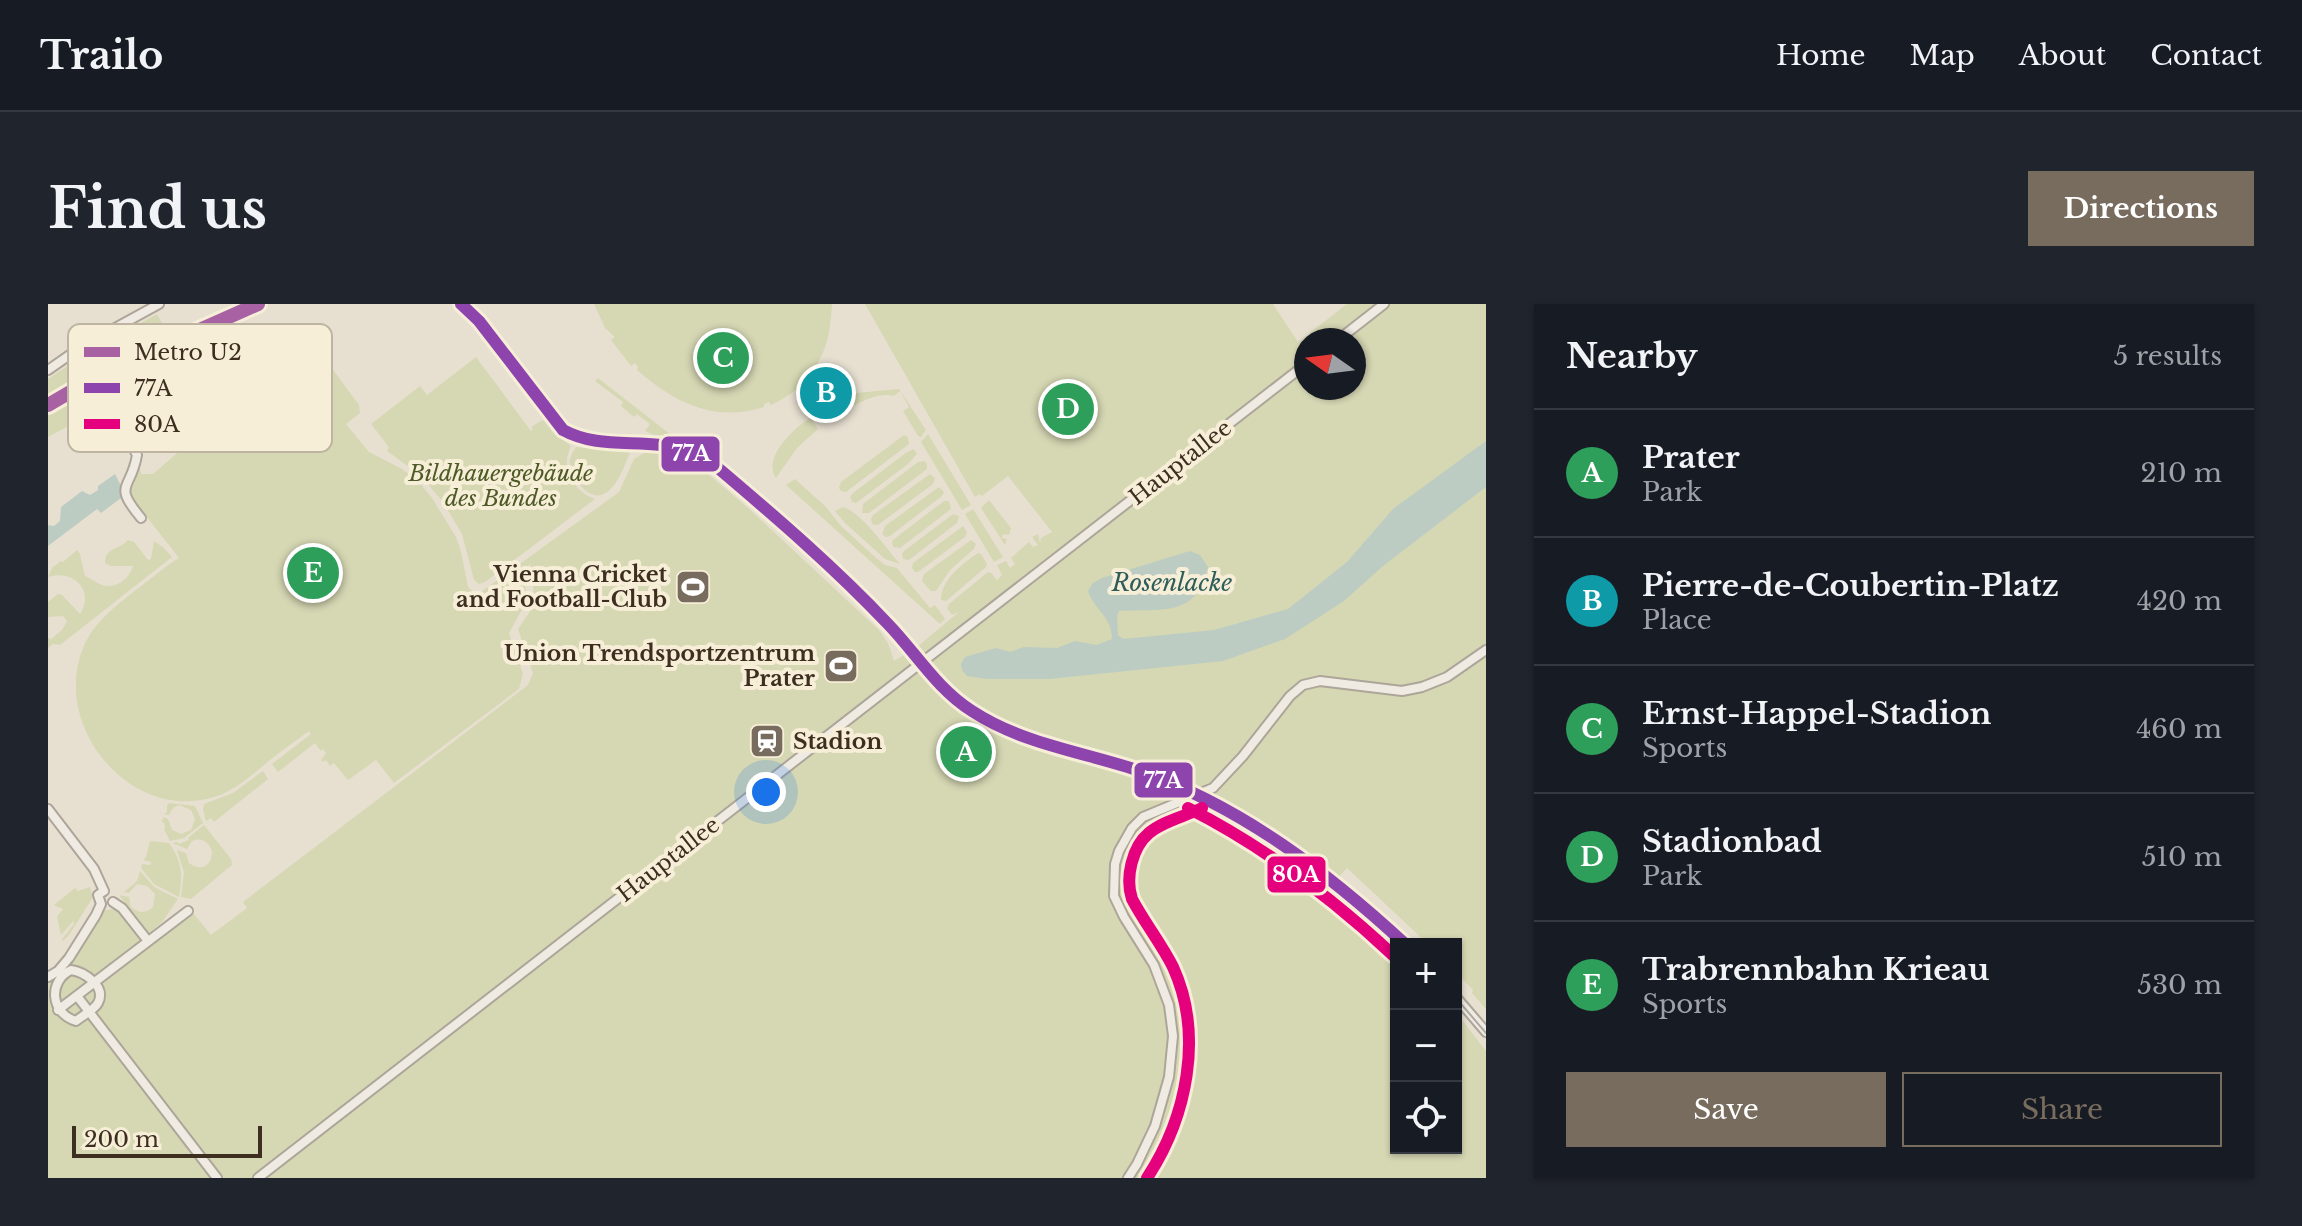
<!DOCTYPE html>
<meta charset="utf-8">
<style>
body{margin:0;font-family:"Libre Baskerville",serif;background:#20242c;color:#f1f3f6}
.controls{position:absolute;right:24px;bottom:24px;display:grid;overflow:hidden;border-radius:0px;box-shadow:0 2px 6px #0004}
.controls button{width:72px;height:72px;display:grid;place-items:center;padding:0;border:0;border-bottom:2px solid #363941;background:#171b24;color:#f1f3f6;font:40px sans-serif}
.compass{position:absolute;left:1246px;top:24px;width:72px;height:72px;border-radius:50%;background:#171b24;box-shadow:0 2px 6px #0004;rotate:284deg}
.scale{position:absolute;left:24px;bottom:20px;width:190px;box-sizing:border-box;padding-left:8px;border:4px solid #3d2e20;border-top:0;font-size:22px;line-height:28px;white-space:nowrap;color:#3d2e20;-webkit-text-stroke:6px #f7eed8;paint-order:stroke}
.you{position:absolute;left:718px;top:488px;width:28px;height:28px;margin:-20px;border:6px solid #fff;border-radius:50%;background:#1a73e8;box-shadow:0 0 0 12px #1a73e833}
.badge{display:grid;place-items:center;width:52px;height:52px;border-radius:50%;background:#786c5e;color:#fff;font-size:26px;font-weight:700}
.pin{position:absolute;translate:-50% -50%;border:4px solid #fff;box-shadow:0 2px 8px #0006}
.list{margin:0;padding:0;list-style:none}
h2{display:flex;justify-content:space-between;align-items:center;height:104px;margin:0;padding:0 32px;font-size:34px}
h2 small{font-size:26px;font-weight:400;color:#9ea1a6}
.list li{display:grid;grid-template-columns:52px 1fr auto;gap:24px;align-items:center;box-sizing:border-box;height:128px;padding:0 32px;border-top:2px solid #363941}
.list b{display:block;font-size:30px;white-space:nowrap}
.list p{margin:0;font-size:26px;white-space:nowrap;color:#9ea1a6}
.list em{font-size:26px;font-style:normal;color:#9ea1a6}
.actions{display:flex;gap:16px;padding:24px 32px}
.actions a{flex:1;padding:18px 0;border:2px solid #786c5e;border-radius:0px;text-align:center;font-size:28px;color:#786c5e}
.actions .main{background:#786c5e;color:#fff}
.icon{flex:none;width:44px;height:44px;fill:none;stroke:currentColor;stroke-width:2;stroke-linecap:round;stroke-linejoin:round}
.map{position:relative;flex:none;width:1438px;height:874px;overflow:hidden;border-radius:0px}
header{display:flex;align-items:center;gap:48px;box-sizing:border-box;height:112px;padding:0 40px;background:#171b24;border-bottom:2px solid #363941}
header strong{font-size:38px}
nav{display:flex;gap:44px;margin-inline-start:auto;font-size:28px}
.intro{display:flex;align-items:center;justify-content:space-between;box-sizing:border-box;height:192px;padding:0 48px}
h1{margin:0;font-size:56px}
.button{padding:20px 36px;border-radius:0px;background:#786c5e;color:#fff;font-size:28px;font-weight:700}
main{display:flex;gap:48px;padding:0 48px}
aside{flex:1;background:#171b24;border-radius:0px;box-shadow:0 2px 6px #0004}
.map>svg:first-child{display:block}
.green{fill:#d6d7b3;fill-rule:evenodd}
.water{fill:#bcccc2}
.lines{fill:none;stroke-linecap:round;stroke-linejoin:round}
.minor-casing{stroke:#ada599;stroke-width:12}
.minor{stroke:#efebe3;stroke-width:8}
.tram{stroke:#afaaa2;stroke-width:2}
.bus-1-casing{stroke:#f7eed8;stroke-width:18}
.bus-2-casing{stroke:#f7eed8;stroke-width:18}
.bus-1{stroke:#8e44ad;stroke-width:12}
.bus-2{stroke:#e5007d;stroke-width:12}
.metro-1-casing{stroke:#f7eed8;stroke-width:20}
.metro-1{stroke:#a862a4;stroke-width:14}
.labels{text-anchor:middle;stroke-width:8;stroke-linejoin:round;paint-order:stroke}
.street-label{font-size:22px;fill:#3d2e20;stroke:#f7eed8}
.park-label{font-size:22px;font-style:italic;fill:#4d5a26;stroke:#f7eed8}
.poi-label{font-size:22px;font-weight:bold;fill:#3d2e20;stroke:#f7eed8;text-anchor:end}
.water-label{font-size:24px;font-style:italic;fill:#2f5d5a;stroke:#f7eed8}
.key{fill:#f7eed8;stroke:#bfb4a1;stroke-width:2}
.key-label{font-size:22px;fill:#3d2e20}
.line-badge{stroke:#f7eed8;stroke-width:3}
.badge-label{font-size:22px;text-anchor:middle;font-weight:bold;fill:#fff}
</style>
<header>
<strong>Trailo</strong>
<nav><a>Home</a><a>Map</a><a>About</a><a>Contact</a></nav>
</header>
<div class="intro"><h1>Find us</h1><a class="button">Directions</a></div>
<main>
<div class="map">
<svg width="1438" height="874" viewBox="0 0 1438 874">
<rect width="100%" height="100%" fill="#e7e0d1"/>
<path class="green" d="M546,0H784C782,27 781,40 767,64L763,63L760,67L763,70C753,84 738,94 723,101L721,98L716,100V103C665,119 626,98 589,66L590,63L587,59L583,62L563,36L567,33L557,24Z
M817,0H1225L1250,38L1299,0H1438V705L1424,689L1425,686L1408,668V640H1380L1299,564L1277,588L1331,631L1348,648V844H1408V708L1438,747V874H0V677L17,665L54,608C72,597 85,623 94,636L145,609L163,631L199,604L195,598L480,381L485,369L470,325L487,300L482,259L476,273L478,288L476,302L461,329L475,370L471,385L346,479L328,456L300,476L286,459L282,462L278,456L275,458L273,456L278,449L275,445L273,447L267,439L230,468L224,460L263,430L261,427C248,437 234,446 222,456C205,470 188,486 166,493C83,519 3,423 35,344C47,315 73,298 97,279C108,271 120,260 131,254L84,194H81L79,189L87,169L92,165L93,170H105L128,150L175,118L192,108H201L275,52L311,101L312,109L298,120L321,148L354,165L370,177L384,194L408,233L413,248L420,283L429,291L571,188L586,155L598,148L606,147L631,151L653,164L699,203L831,326L840,339L846,357L866,345L856,332L719,200L773,248L870,342L912,307L904,311L899,304L901,300L940,268L943,269L949,276L954,271L949,261L958,257L962,264L967,260L963,254L981,238L985,243L990,241L984,233L990,230L992,239L993,234L1004,228L960,172L934,192L932,190L927,193ZM1258,36H1306V84H1258Z
M109,10L114,19L50,55L45,46Z
M428,53L483,127L485,125L483,123L495,116L507,130L523,142C512,163 525,187 547,195L437,278L431,280L426,276L414,230L395,198L372,171L339,147L341,143L323,120L372,82L379,91Z
M30,55L27,73L0,91V75Z
M550,74L622,130V131H606L597,127L602,120L589,110L586,113L573,102L575,98L547,77Z
M41,80L45,81L18,97L22,102L44,89L52,104L31,116L26,114V119L0,133V104Z
M851,85L878,126L873,133L870,132L855,107L861,103L852,87L846,92C828,87 806,101 791,111L782,100L808,89Z
M762,114L770,125L749,144L728,174C714,154 745,125 762,114Z
M880,130L923,201L914,206L873,138Z
M856,131L860,133L861,140L798,188L793,187L791,184L793,178Z
M528,143L582,149C576,162 569,186 553,191C539,195 524,173 522,162C521,154 524,149 528,143Z
M866,145L869,150L860,160L808,199L804,198L802,193L805,189L859,148Z
M876,157L879,159V165L821,209H814L815,200L870,158Z
M882,170L887,174L885,180L830,221L824,220L823,215L825,211Z
M747,175L777,202L793,222L827,253L837,261L849,264L882,304L887,301L897,315L892,320L738,181Z
M891,183L896,188L894,192L842,232L838,233L834,230L837,222Z
M941,196L963,224L961,231L955,230L954,234L959,235L957,241L933,204Z
M896,197H901L903,205L852,244L845,243L844,238L846,235Z
M795,203C813,208 839,245 852,260L837,255L797,219L787,207Z
M925,205L955,253L946,258L917,210Z
M905,210L911,212L909,219L861,256L855,255L854,250L856,247Z
M915,222L919,228L917,233L870,268H867L864,264L865,259Z
M80,236L86,238L100,256L103,255L106,237L115,243L124,253L12,341L5,340L0,344V334L3,335L14,326L19,317L15,312L0,313V298L10,290L14,291L32,310C47,287 26,265 0,273L4,264L13,257L15,258L29,246L32,250L37,272C43,274 48,279 54,281C69,285 81,275 85,262H62L57,259C57,243 72,246 80,236Z
M923,236L928,240L926,245L902,266L888,287H883L874,277L876,270Z
M930,249L933,250L939,260L938,263L898,297L893,296C892,277 915,259 930,249Z
M215,467L220,475L166,518L163,514L158,517L155,506L156,500L185,489Z
M121,499L147,502L155,519L136,534L122,537L116,525L117,524L116,519L114,518L115,513L120,515L124,526L133,530L143,526L147,515L143,506L131,501L125,504L121,511L116,510L119,508V502Z
M156,521L183,555L184,561L143,595L133,593L136,568L129,546L138,549L141,559C153,568 164,562 164,548C162,538 153,533 144,537L139,545L124,539L130,538L131,540L141,536L140,534Z
M102,537L121,539C134,557 135,572 131,593L106,580L93,564L94,560L102,561L103,558L95,556L98,553Z
M92,567L106,583L130,595L114,618L101,629L71,591L81,593L83,603C90,609 98,610 105,603L107,590L99,582L89,580L81,589L76,588L89,577Z
M42,583L45,593L21,631L15,637L14,635L26,620L25,617L13,631L9,613L15,605L6,601L27,584L30,587Z"/>
<path class="water" d="M1438,137V183L1335,262L1296,297L1237,335L1175,357L1001,375H939L919,372L914,366L913,360L917,353L948,344L962,348L976,343L1009,344L1027,337L1048,341L1064,335C1064,312 1046,306 1040,287L1045,279L1054,274L1142,247L1152,251L1160,263C1148,315 1113,304 1071,307L1069,312L1070,331L1075,335L1166,326L1240,305L1299,258L1345,205Z
M67,170L73,182V194L53,209L49,205L0,242V221L6,222L12,217L13,203L34,187L42,191L50,186V182Z"/>
<g class="lines">
<g class="minor-casing">
<path id="minor" d="M413,0L431,17L515,126C545,146 594,136 629,145C662,153 686,177 711,198
M1290,36L1336,0
M31,44L89,151C83,187 64,179 93,214
M0,66L36,41L111,0
M1147,491C1226,527 1295,580 1357,640
M0,505L46,565L56,587
M65,598L74,604L100,637
M23,666C36,668 59,682 50,699C46,706 34,712 28,717C2,709 0,677 23,666Z
M0,673L10,667L21,654L48,611L53,600L50,591L56,587
M29,692L169,874
M1408,693L1438,728
M10,706L140,607
M210,874L1258,60
M1080,874L1089,860L1107,822L1121,773L1125,732L1121,701L1106,661L1076,613L1066,592L1067,560L1071,547L1084,524L1095,513L1165,484L1195,452L1242,392L1255,381L1272,377L1354,387L1374,383L1399,373L1438,346"/>
</g>
<use href="#minor" class="minor"/>
<path class="tram" d="M411,0L431,19L505,119C510,125 516,130 524,134C535,139 548,138 559,139C594,142 629,141 659,159C682,172 701,192 721,209C763,245 806,284 844,325C871,353 890,386 923,408C976,444 1035,448 1093,469C1193,505 1279,567 1355,640
M1408,694L1438,729"/>
<g class="bus-1-casing">
<path id="bus-1" d="M413,0L431,17L515,126C546,143 579,137 613,141C633,144 652,153 670,164C729,214 787,264 840,320C868,349 889,385 924,407C976,441 1037,448 1095,468C1195,504 1279,568 1357,640"/>
</g>
<g class="bus-2-casing">
<path id="bus-2" d="M1140,504C1217,543 1283,593 1346,652
M1099,874C1139,813 1156,731 1125,663C1113,639 1096,618 1084,595C1077,574 1084,543 1101,529C1115,517 1138,512 1154,504"/>
</g>
<use href="#bus-1" class="bus-1"/>
<use href="#bus-2" class="bus-2"/>
<g class="metro-1-casing">
<path id="metro-1" d="M0,101L55,69L210,0"/>
</g>
<use href="#metro-1" class="metro-1"/>
</g>
<defs>
<g id="stadium-square" transform="scale(1.8)"><rect x="-9" y="-9" width="18" height="18" rx="4" fill="#786c5e" stroke="#f7eed8"/><path d="M0-5a6.5 5 0 1 0 0 10a6.5 5 0 1 0 0-10ZM-3.5-1.8h7v3.6h-7Z" fill="#fff"/></g>
<g id="station-square" transform="scale(1.8)"><rect x="-9" y="-9" width="18" height="18" rx="4" fill="#786c5e" stroke="#f7eed8"/><path d="M-3-6H3Q5-6 5-4V2Q5 4 3 4L4.5 6H3L1.5 4h-3L-3 6H-4.5L-3 4Q-5 4-5 2V-4Q-5-6-3-6ZM-3.5-4v3h7v-3ZM-3.5 1v1.5H-2V1ZM2 1v1.5H3.5V1Z" fill="#fff"/></g>
</defs>
<g fill-rule="evenodd">
<use href="#stadium-square" x="645" y="283"/>
<use href="#stadium-square" x="793" y="362"/>
<use href="#station-square" x="719" y="437"/>
</g>
<g class="labels">
<g class="street-label">
<text transform="translate(1132 158) rotate(-38)" y="8">Hauptallee</text>
<text transform="translate(620 555) rotate(-38)" y="8">Hauptallee</text>
</g>
<g class="park-label">
<text x="453" y="177">Bildhauergebäude<tspan x="453" dy="25">des Bundes</tspan></text>
</g>
<g class="poi-label">
<text x="619" y="278">Vienna Cricket<tspan x="619" dy="25">and Football-Club</tspan></text>
<text x="767" y="357">Union Trendsportzentrum<tspan x="767" dy="25">Prater</tspan></text>
<text x="745" y="445" text-anchor="start">Stadion</text>
</g>
<g class="water-label">
<text x="1124" y="287">Rosenlacke</text>
</g>
</g>
<rect x="20" y="20" width="264" height="128" rx="12" class="key"/>
<rect x="36" y="43" width="36" height="10" fill="#a862a4"/>
<rect x="36" y="79" width="36" height="10" fill="#8e44ad"/>
<rect x="36" y="115" width="36" height="10" fill="#e5007d"/>
<g class="key-label">
<text x="86" y="56">Metro U2</text>
<text x="86" y="92">77A</text>
<text x="86" y="128">80A</text>
</g>
<g class="line-badge">
<rect x="612" y="131" width="61" height="38" rx="8" fill="#8e44ad"/>
<rect x="1085" y="457" width="61" height="38" rx="8" fill="#8e44ad"/>
<rect x="1218" y="551" width="61" height="39" rx="8" fill="#e5007d"/>
</g>
<g class="badge-label">
<text x="643" y="157">77A</text>
<text x="1115" y="484">77A</text>
<text x="1248" y="578">80A</text>
</g>
</svg>
<div class="controls">
<button>+</button>
<button>−</button>
<button><svg class="icon" aria-label="locate" viewBox="0 0 24 24"><circle cx="12" cy="12" r="6"/><path d="M12 2v4M12 18v4M2 12h4M18 12h4"/></svg></button>
</div>
<svg class="compass" viewBox="-18 -18 36 36"><path d="M0-13l5 13h-10z" fill="#e53935"/><path d="M0 13l5-13h-10z" fill="#9ea1a6"/></svg>
<div class="scale">200 m</div>
<div class="you"></div>
<div class="pin badge" style="left:918px;top:448px;background:#2e9e5b">A</div>
<div class="pin badge" style="left:778px;top:89px;background:#0f9aa8">B</div>
<div class="pin badge" style="left:675px;top:54px;background:#2e9e5b">C</div>
<div class="pin badge" style="left:1020px;top:105px;background:#2e9e5b">D</div>
<div class="pin badge" style="left:265px;top:269px;background:#2e9e5b">E</div>
</div>
<aside>
<h2>Nearby<small>5 results</small></h2>
<ul class="list">
<li><span class="badge" style="background:#2e9e5b">A</span><div><b>Prater</b><p>Park</p></div><em>210 m</em></li>
<li><span class="badge" style="background:#0f9aa8">B</span><div><b>Pierre-de-Coubertin-Platz</b><p>Place</p></div><em>420 m</em></li>
<li><span class="badge" style="background:#2e9e5b">C</span><div><b>Ernst-Happel-Stadion</b><p>Sports</p></div><em>460 m</em></li>
<li><span class="badge" style="background:#2e9e5b">D</span><div><b>Stadionbad</b><p>Park</p></div><em>510 m</em></li>
<li><span class="badge" style="background:#2e9e5b">E</span><div><b>Trabrennbahn Krieau</b><p>Sports</p></div><em>530 m</em></li>
</ul>
<div class="actions"><a class="main">Save</a><a>Share</a></div>
</aside>
</main>
